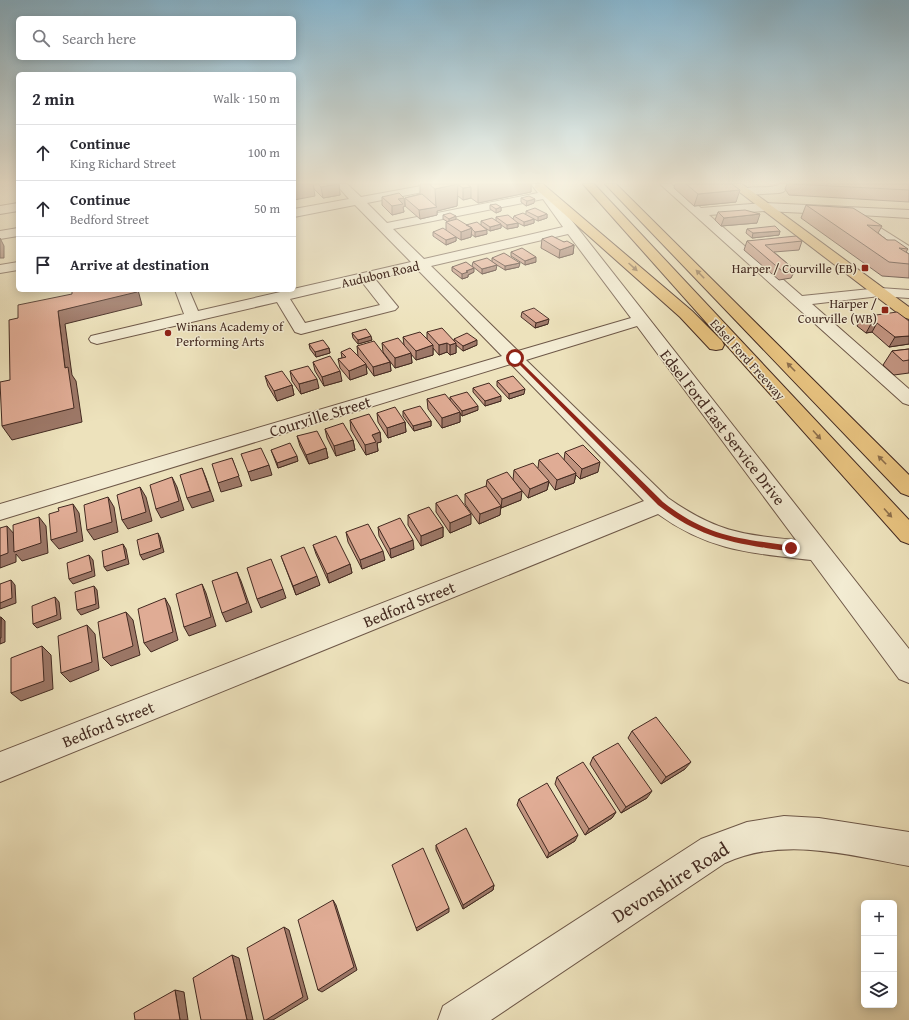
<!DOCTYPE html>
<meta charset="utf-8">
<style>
body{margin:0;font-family:"Gentium Book Plus",serif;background:#f7f7f7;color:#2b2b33}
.controls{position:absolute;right:12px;bottom:12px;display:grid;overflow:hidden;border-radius:6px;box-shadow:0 2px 10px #0003}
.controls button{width:36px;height:36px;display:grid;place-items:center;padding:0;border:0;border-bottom:1px solid #e1e1e2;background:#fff;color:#2b2b33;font:20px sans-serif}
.stop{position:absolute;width:12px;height:12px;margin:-9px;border:3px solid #8f2418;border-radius:50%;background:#fff}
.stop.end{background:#8f2418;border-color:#fff;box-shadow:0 1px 4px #0008}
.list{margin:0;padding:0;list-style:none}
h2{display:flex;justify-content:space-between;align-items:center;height:52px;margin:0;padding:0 16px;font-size:17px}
h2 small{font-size:13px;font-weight:400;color:#7c7c81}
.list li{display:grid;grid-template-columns:26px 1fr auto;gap:12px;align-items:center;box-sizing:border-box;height:56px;padding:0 16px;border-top:1px solid #e1e1e2}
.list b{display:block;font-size:15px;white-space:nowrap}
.list p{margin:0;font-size:13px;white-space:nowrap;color:#7c7c81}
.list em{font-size:13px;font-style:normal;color:#7c7c81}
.icon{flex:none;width:22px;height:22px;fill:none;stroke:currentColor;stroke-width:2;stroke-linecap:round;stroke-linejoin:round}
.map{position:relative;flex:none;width:909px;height:1020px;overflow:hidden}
.search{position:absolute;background:#fff;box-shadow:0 2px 10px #0003;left:16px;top:16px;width:280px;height:44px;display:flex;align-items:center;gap:10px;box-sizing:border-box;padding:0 14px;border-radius:6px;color:#7c7c81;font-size:15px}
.panel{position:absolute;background:#fff;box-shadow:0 2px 10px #0003;left:16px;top:72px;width:280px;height:220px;border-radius:6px}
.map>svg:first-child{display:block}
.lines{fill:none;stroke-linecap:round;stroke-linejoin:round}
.minor-casing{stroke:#6e5848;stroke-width:2}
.major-casing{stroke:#432a21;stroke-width:2}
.highway-casing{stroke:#432a21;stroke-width:2}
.minor{fill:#f3ecd3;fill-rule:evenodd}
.major{fill:#e6c17e;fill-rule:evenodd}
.highway{fill:#e6c17e;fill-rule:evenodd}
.wall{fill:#c19480;stroke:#432a21}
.shaded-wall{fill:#9d7868;stroke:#432a21}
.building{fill:#e0ac95;stroke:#432a21}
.oneway{fill:#8c6e4b}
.route{fill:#8f2418}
.poi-dot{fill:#8f2418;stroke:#f3ecd3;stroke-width:1.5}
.labels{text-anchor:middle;stroke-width:3;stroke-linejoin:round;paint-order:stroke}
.far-poi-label{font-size:13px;fill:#432a21;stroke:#f3ecd3;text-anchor:end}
.far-street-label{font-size:13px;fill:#432a21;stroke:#f3ecd3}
.street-label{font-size:16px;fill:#432a21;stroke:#f3ecd3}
.near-street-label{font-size:19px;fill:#432a21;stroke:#f3ecd3}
</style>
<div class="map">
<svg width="909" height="1020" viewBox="0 0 909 1020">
<rect width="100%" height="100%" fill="#ede2bc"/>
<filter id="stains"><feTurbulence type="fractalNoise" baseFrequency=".005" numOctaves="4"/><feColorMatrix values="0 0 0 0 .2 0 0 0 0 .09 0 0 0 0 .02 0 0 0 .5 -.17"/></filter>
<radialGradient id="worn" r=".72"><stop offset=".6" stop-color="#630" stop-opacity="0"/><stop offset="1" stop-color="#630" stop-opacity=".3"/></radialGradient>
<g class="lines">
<g class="minor-casing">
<path id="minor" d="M336,184H347L361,197L432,184H454L448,187L367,203L387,223L538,193L531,184H543L909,649V683L899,679L811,560C751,553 709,551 658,514L0,782V752L644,501L511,364L0,520V504L502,356L417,269L375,279L398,307L395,310L301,334L295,332L277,302L97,344L91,342L89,339L91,336L184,314L175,290H189L198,311L411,262L355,205L294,217V209L349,199ZM543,199L563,227L424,259L393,229ZM568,234L631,318L518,351L431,266ZM362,282L380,305L305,323L290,299ZM637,326L796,540C741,535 715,531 668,498L526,360Z
M660,184H671L701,208L765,203L909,210V218L860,215L909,246V256L904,255L849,219L848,215L765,211L709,215L802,296L880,288L909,290V298L880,296L812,304L909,389V405L903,403Z
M780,184H793L783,192L779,193L746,195L740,192C747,183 770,191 780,184Z
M18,203V211L0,214V206Z
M18,228V236L0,239V231Z
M18,262V270L0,273V265Z
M784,816L819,818L909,832V866C848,855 784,836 725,863L491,1020H438L443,1006L701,839L747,822Z"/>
</g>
<g class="major-casing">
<path id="major" d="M729,184H742L909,307V319L903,317Z"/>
</g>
<g class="highway-casing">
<path id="highway" d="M540,184L544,185L692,311L722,341L724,345L722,349L716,350L710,349L680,317L536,189L534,187L536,185Z
M583,184H594L909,520V544L901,541Z
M605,184H616L909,475V496L901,493Z"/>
</g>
<use href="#minor" class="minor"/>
<use href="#major" class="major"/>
<use href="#highway" class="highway"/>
</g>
<path class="wall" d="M313,184H339L340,195L323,198L314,189Z
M420,184H531V192L478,203L471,198L463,200L458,196L457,206L437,211V215L420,219L405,206V198L420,194Z
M675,184H732L736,202L694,206L674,188Z
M787,184H909V202L789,195L785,189Z
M382,197L404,198L405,206L403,207L404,212L392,215L382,205Z
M521,198L534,203L526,206L521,202Z
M490,205L501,207V211L496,213L490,209Z
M806,205L882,226L878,233L887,240L908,249L906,252L909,254V278L882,276L801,218Z
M526,211L547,214V218L538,221L534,219V223L524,226L518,223V227L507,229L501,225V228L490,231L482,226L487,234L475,237L471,234V237L461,240L456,237V241L446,245L433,236V232L446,230V222H448L443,219V215L456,220L466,225H481V221H496V217L513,219L514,216L526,214Z
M718,212L757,223L721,226L715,220Z
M747,229L780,231L779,235L752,238L746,233Z
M542,239L564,242L574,245L573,254L559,258L541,248Z
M747,241H802L799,250L774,252L795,270L791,278L779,280L744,250Z
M511,252L536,262L525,265L511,256Z
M492,258L519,267L505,270L492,262L496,270L482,274L472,266L473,262H492Z
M452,267L474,272L468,275V277L462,279L452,271Z
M522,312L548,324L535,328L521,317Z
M862,317L909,321V344L889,347L872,332L866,333L857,326Z
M427,332L454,341V339L477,345L463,351L456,345V353L450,355L447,352L439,355L433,348V355L416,360L411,354L412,363L395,368L383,352L382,343L404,345L403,337L427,339Z
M352,333L372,340L358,344L353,338Z
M309,344L329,348L330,353L316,357L310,349Z
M357,346L390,362L391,371L374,376L366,365L367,374L350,380L340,368L338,359L342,358L341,352L363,362L358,356Z
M909,349V373L894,375L883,365L892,351Z
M313,362L342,381L324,386L315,371Z
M290,371L319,388L301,394L292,381Z
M265,376L292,385L294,395L277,401L268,386Z
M497,381L524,394L509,399L497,386Z
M473,388L501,401L485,406L473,392Z
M450,397L478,410L462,416L460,413V422L442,428L428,409L427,399L450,401Z
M403,411L431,421V426L414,431L403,416Z
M377,413L405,422L406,432L388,438L378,422Z
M350,420L380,432L381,442L377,443L378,451L366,455L351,430Z
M325,429L353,440L355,450L336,456L327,438Z
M297,436L326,448L328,458L309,464L300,446Z
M271,450L298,461L278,468Z
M565,452L598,472L580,479L576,475L574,483L555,490L549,482L547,490L528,498L513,480L514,470L538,468L539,460H564Z
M487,480L521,500L501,508H500V515L479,524L465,504V494L486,487Z
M436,503L471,524L450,533L436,512Z
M408,515L443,527V537L421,546L408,525Z
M378,527L414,549L391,558L379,536Z
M346,532L385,560L362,569L348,542Z
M313,545L350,564L352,573L329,583L316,554Z
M281,556L320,585L296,595Z
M632,731L685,769L661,784L628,738Z
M593,757L647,798L621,813L590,764Z
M557,777L616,812L612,818L585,835L555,784Z
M519,799L575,841L547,858L517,805Z
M436,845L494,885L493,890L463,909L436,850Z"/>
<path class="shaded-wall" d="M294,184H313L315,196L294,200Z
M339,184L340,195L323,198L321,187Z
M458,184L457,206L437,211V215L420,219L419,210L436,207L435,189Z
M478,184H531V192L478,203Z
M471,187V198L463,200V188Z
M740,190L736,202L694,206L698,194Z
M404,198L405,206L403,207L404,212L392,215V206L398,199Z
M535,199L534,203L526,206L527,201Z
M501,207V211L496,213V209Z
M547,214V218L538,221V217Z
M760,214L757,223L721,226L724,218Z
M456,216V221L449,223V219Z
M534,219V223L524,226V222Z
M518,223V227L507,229V225Z
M501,224V228L490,231V227Z
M472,228L471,237L461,240V232Z
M487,230V234L475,237V232Z
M780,231L779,235L752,238L753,233Z
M456,237V241L446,245V240Z
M0,238L4,246V258H0Z
M574,245L573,254L559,258L560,250Z
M536,257V262L525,265V261Z
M520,263L519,267L505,270V266Z
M497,265L496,270L482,274V269Z
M474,268V272L468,275V277L462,279V274L466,271Z
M136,290H138L142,305L65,324L72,375L76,381L82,422L12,440L2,426L65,368L58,311Z
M549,319L548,324L535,328L536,323Z
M877,323L872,332L866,333L871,324Z
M371,336L372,340L358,344V340Z
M909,336V344L889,347L895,337Z
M477,340V345L463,351V346Z
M447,343V352L439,355V345Z
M456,343V353L450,355V345Z
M433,345V355L416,360V351Z
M329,348L330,353L316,357L315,352Z
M411,353L412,363L395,368V358Z
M390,362L391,371L374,376L373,367Z
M366,364L367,374L350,380L349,371Z
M340,371L342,381L324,386L322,377Z
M317,379L319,388L301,394L299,384Z
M292,385L294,395L277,401L274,391Z
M525,389L524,394L509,399V394Z
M501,396V401L485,406V401Z
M478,406V410L462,416V411Z
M460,412V422L442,428V418Z
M431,421V426L414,431L413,426Z
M405,422L406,432L388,438L387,428Z
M380,432L381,442L377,443L378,451L366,455L365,445L372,435Z
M353,440L355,450L336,456L334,446Z
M326,448L328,458L309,464L306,455Z
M297,456L298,461L278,468L277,463Z
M232,458L242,486L221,492L218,483Z
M600,462L598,472L580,479L582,469Z
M269,465L272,475L251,481L248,472Z
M202,468L206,478L214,501L192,508L187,498Z
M576,473L574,483L555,490L557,480Z
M172,477L177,487L184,510L161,518L156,509Z
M549,481L547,490L528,498L530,489Z
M140,487L146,497L152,521L128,529L122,520Z
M522,491L521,500L501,508L502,499Z
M108,497L114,507L118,532L94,540L87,530Z
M73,504L79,513L83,541L59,549L51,540Z
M501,506L500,515L479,524L480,514Z
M471,514V524L450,533V523Z
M39,517L46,526L48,553L22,561L16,554V562L0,568V556L7,526L15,535Z
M443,527V537L421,546V536Z
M158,533L160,537L164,552L143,560L140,555Z
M413,540L414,549L391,558L390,549Z
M123,544L126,549L129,564L107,571L104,567Z
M383,551L385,560L362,569L360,560Z
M89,555L93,560L95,576L73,584L69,579Z
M350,564L352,573L329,583L327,574Z
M237,572L241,581L252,612L226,622L222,613Z
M317,576L320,585L296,595L293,586Z
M11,580L15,585L16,603L0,609V603Z
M202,584L206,593L216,626L189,636L184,627Z
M94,586L97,590L99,608L81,615L77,610Z
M283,589L286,598L261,608L257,599Z
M55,597L59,602L61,619L37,628L33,624Z
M165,598L170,607L178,640L151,652L144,643Z
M126,612L133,620L140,655L111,666L103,658Z
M1,617L5,621V642L0,644Z
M87,625L95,634L99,670L70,682L61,673Z
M42,646L51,655L53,689L21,701L11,693Z
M691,762L685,769L661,784L666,777Z
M652,791L647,798L621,813L626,807Z
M616,812L612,818L585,835L589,829Z
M578,835L575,841L547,858L549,853Z
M494,885L493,890L463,909V905Z
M333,900L336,905L357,970L322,992L318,990Z
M449,908V912L417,931L416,928Z
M284,927L289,930L308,999L273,1020H266Z
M232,955L239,958L253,1020H247Z
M175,990L184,992L188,1020H180Z"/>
<path class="building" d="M318,184H337L321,187Z
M429,184H458L435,189Z
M457,184H467L471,187L463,188Z
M686,184H732L740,190L698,194Z
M793,184H909V190Z
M399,193L404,198L398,199L403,204L392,206L382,197Z
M422,194L437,207L419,210L405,198Z
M529,196L535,199L527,201L521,198Z
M496,204L501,207L496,209L490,205Z
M806,205L853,208L882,226L867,225L887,240H895L908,249L899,248L909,254V264L889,262Z
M535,208L547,214L538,217L526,211Z
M745,210L760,214L724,218L718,212Z
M450,213L456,216L449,219L443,215Z
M523,213L534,219L524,222L514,216Z
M508,215L518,223L507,225L496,217Z
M492,218L501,224L490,227L481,221Z
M457,219L472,228L461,232L446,222Z
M477,222L487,230L475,232L472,229V228L466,225Z
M775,226L780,231L753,233L747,229Z
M443,228L456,237L446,240L433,232Z
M552,236L564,242L567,241L574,245L560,250L542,239Z
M796,236L802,241L765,245L795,270L782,271L747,241Z
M522,248L536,257L525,261L511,252Z
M504,253L520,263L505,266L492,258Z
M487,258L497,265L482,269L473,262Z
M466,262L474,268L466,271L468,272L462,274L452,267Z
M72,290H136L137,292L58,311L65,368L68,367L74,408L2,426L0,382L10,380L9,320L18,318V305L72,294Z
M534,308L549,319L536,323L522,312Z
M897,312L909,321V336L895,337L877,323L871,324L862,317Z
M442,328L456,343L450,345L447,343L439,345L427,332Z
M366,329L371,336L358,340L352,333Z
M420,332L433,345L416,351L403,337Z
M467,333L477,340L463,346L454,339Z
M398,338L411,353L395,358L382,343Z
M323,340L329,348L315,352L309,344Z
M374,341L390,362L373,367L357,346Z
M350,348L366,364L349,371L338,359L346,357L341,352Z
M909,349V360L903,361L892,351Z
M330,356L340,371L322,377L313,362Z
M308,366L317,379L299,384L290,371Z
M282,371L292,385L274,391L265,376Z
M513,376L525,389L509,394L497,381Z
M489,383L501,396L485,401L473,388Z
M467,392L478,406L462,411L450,397Z
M445,394L460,412L442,418L427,399Z
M420,406L431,421L413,426L403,411Z
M395,407L405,422L387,428L377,413Z
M369,414L380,432L372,435L376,442L365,445L350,420Z
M343,423L353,440L334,446L325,429Z
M317,431L326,448L306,455L297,436Z
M290,443L297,456L277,463L271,450Z
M583,445L600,462L582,469L565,452Z
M261,448L269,465L248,472L241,454Z
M558,453L576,473L557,480L539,460Z
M232,458L239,476L218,483L212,464Z
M533,463L549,481L530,489L514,470Z
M202,468L210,491L187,498L180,475Z
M507,472L522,491L502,499L487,480Z
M172,477L179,501L156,509L150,485Z
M486,486L501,506L480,514L465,494Z
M140,487L146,512L122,520L117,495Z
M457,495L471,514L450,523L436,503Z
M108,497L112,522L87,530L84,505Z
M73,504L77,532L51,540L49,514L59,511L58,508Z
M429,507L443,527L421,536L408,515Z
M39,517L41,543L14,552L13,525Z
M400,518L413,540L390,549L378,527Z
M368,524L383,551L360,560L346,532Z
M7,526L8,553L0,556V528Z
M158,533L161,548L140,555L137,540Z
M336,536L350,564L327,574L313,545Z
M123,544L126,559L104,567L102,551Z
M304,547L317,576L293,586L281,556Z
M89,555L92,571L69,579L67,563Z
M271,559L283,589L257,599L247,568Z
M237,572L247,603L222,613L212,581Z
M11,580L12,598L0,603V584Z
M202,584L211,617L184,627L176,594Z
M94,586L96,604L77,610L75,592Z
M55,597L57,615L33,624L32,606Z
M165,598L173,632L144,643L138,609Z
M126,612L133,646L103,658L98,622Z
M0,617H1V638H0Z
M87,625L92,662L61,673L58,636Z
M42,646L44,681L11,693V658Z
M656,717L691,762L666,777L632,731Z
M618,743L652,791L626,807L593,757Z
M583,762L616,812L589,829L557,777Z
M547,783L578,835L549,853L519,799Z
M466,828L494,885L463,905L436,845Z
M423,848L449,908L416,928L392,865Z
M333,900L354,967L318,990L298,920Z
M284,927L303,997L266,1020H264L247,948Z
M232,955L247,1020H201L193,978Z
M175,990L180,1020H135L134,1013Z"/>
<defs><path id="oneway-solid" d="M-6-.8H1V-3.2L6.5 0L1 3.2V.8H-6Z"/></defs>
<g class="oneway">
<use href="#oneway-solid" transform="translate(633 267) rotate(42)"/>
<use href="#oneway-solid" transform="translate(700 274) rotate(-135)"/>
<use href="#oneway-solid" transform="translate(791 367) rotate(-134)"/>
<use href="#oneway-solid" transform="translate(817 435) rotate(48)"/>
<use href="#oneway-solid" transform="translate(882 460) rotate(-134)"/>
<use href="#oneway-solid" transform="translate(888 513) rotate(48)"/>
</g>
<linearGradient id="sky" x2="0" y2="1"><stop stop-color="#88b8d2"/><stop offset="0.56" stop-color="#f7f2e1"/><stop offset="1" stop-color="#f7f2e1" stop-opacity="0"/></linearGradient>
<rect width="909" height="326" fill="url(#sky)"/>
<path class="route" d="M515,356L663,502C708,537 737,538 791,546H794V550C785,552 774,549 766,548C721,541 694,533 658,505L514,359Z"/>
<g class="poi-dot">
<rect x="861" y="264" width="8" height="8" rx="2"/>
<rect x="881" y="306" width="8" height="8" rx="2"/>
<circle cx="168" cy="333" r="4"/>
</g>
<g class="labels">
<g class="far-poi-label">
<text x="857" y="273">Harper / Courville (EB)</text>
<text x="877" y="308">Harper /<tspan x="877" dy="15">Courville (WB)</tspan></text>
<text x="176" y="331" text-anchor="start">Winans Academy of<tspan x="176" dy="15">Performing Arts</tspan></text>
</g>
<g class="far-street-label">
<text transform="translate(380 274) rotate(-13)" y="5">Audubon Road</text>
<text transform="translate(748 359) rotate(48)" y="5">Edsel Ford Freeway</text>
</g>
<g class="street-label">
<text transform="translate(320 416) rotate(-17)" y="6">Courville Street</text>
<text transform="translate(723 427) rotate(52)" y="6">Edsel Ford East Service Drive</text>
<text transform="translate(409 604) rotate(-22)" y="6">Bedford Street</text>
<text transform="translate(108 724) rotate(-22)" y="6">Bedford Street</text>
</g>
<g class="near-street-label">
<text transform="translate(670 882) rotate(-32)" y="7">Devonshire Road</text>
</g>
</g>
<rect width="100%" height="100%" filter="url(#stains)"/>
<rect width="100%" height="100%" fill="url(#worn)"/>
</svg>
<div class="controls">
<button>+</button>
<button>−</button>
<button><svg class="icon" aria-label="layers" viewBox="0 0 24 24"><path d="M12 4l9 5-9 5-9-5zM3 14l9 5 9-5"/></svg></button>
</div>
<div class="stop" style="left:515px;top:358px"></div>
<div class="stop end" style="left:791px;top:548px"></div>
<div class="search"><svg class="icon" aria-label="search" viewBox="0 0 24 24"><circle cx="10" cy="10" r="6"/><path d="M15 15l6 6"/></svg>Search here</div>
<section class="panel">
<h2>2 min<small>Walk · 150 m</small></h2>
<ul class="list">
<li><svg class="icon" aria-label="ahead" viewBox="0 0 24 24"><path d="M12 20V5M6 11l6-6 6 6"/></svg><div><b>Continue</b><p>King Richard Street</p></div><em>100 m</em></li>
<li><svg class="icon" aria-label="ahead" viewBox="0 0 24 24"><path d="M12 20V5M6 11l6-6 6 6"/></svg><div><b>Continue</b><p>Bedford Street</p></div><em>50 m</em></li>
<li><svg class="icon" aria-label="arrive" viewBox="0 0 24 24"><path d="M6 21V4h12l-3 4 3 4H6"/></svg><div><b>Arrive at destination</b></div></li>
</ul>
</section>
</div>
